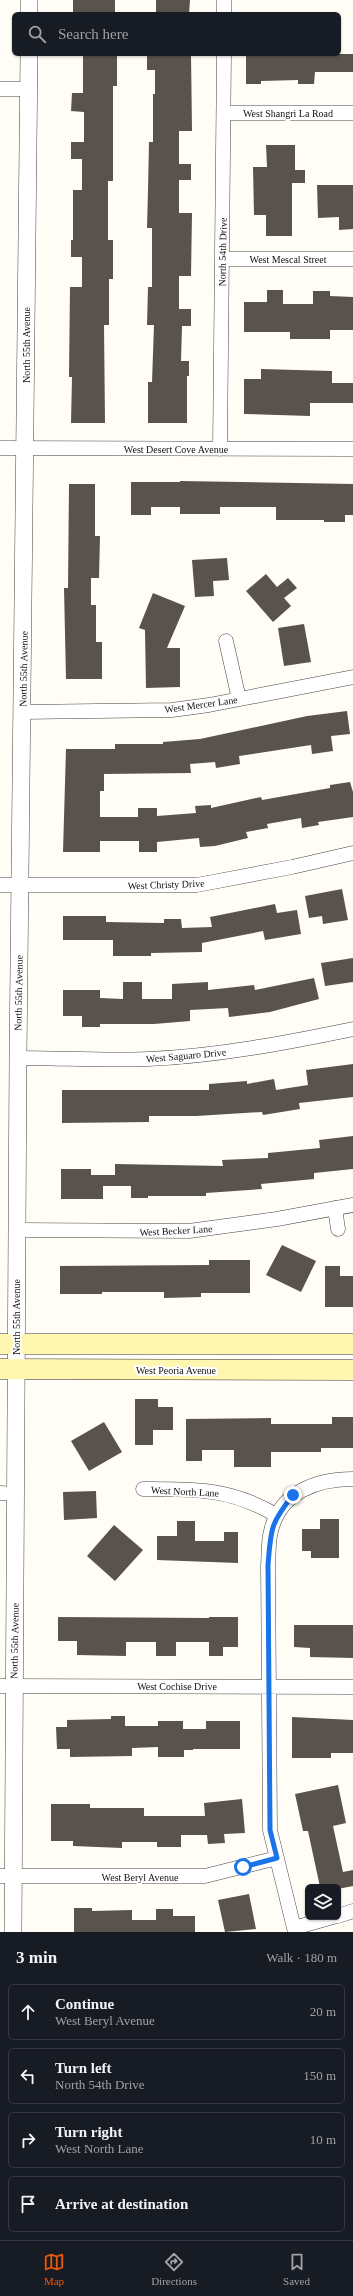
<!DOCTYPE html>
<meta charset="utf-8">
<style>
body{margin:0;font-family:Georgia,serif;background:#20242c;color:#f1f3f6}
.controls{position:absolute;right:12px;bottom:12px;display:grid;overflow:hidden;border-radius:6px;box-shadow:0 1px 3px #0004}
.controls button{width:36px;height:36px;display:grid;place-items:center;padding:0;border:0;border-bottom:1px solid #363941;background:#171b24;color:#f1f3f6;font:20px sans-serif}
.stop{position:absolute;width:12px;height:12px;margin:-9px;border:3px solid #1a73e8;border-radius:50%;background:#fff}
.stop.end{background:#1a73e8;border-color:#fff;box-shadow:0 1px 4px #0008}
.list{margin:0;padding:0;list-style:none}
h2{display:flex;justify-content:space-between;align-items:center;height:52px;margin:0;padding:0 16px;font-size:17px}
h2 small{font-size:13px;font-weight:400;color:#9ea1a6}
.list li{display:grid;grid-template-columns:26px 1fr auto;gap:12px;align-items:center;box-sizing:border-box;height:56px;margin:0 8px 8px;padding:0 8px;border:1px solid #363941;border-radius:6px}
.list b{display:block;font-size:15px;white-space:nowrap}
.list p{margin:0;font-size:13px;white-space:nowrap;color:#9ea1a6}
.list em{font-size:13px;font-style:normal;color:#9ea1a6}
.icon{flex:none;width:22px;height:22px;fill:none;stroke:currentColor;stroke-width:2;stroke-linecap:round;stroke-linejoin:round}
.map{position:relative;flex:none;width:353px;height:1932px;overflow:hidden}
.search{position:absolute;background:#171b24;box-shadow:0 1px 3px #0004;left:12px;right:12px;top:12px;height:44px;display:flex;align-items:center;gap:10px;box-sizing:border-box;padding:0 14px;border-radius:6px;color:#9ea1a6;font-size:15px}
.sheet{height:308px;background:#171b24}
nav{display:flex;justify-content:space-around;align-items:center;box-sizing:border-box;height:56px;border-top:1px solid #363941;background:#171b24;font-size:11px;color:#9ea1a6}
nav a{display:grid;justify-items:center;gap:2px}
nav .on{color:#ea580c}
.map>svg:first-child{display:block}
.building{fill:#5a524d}
.lines{fill:none;stroke-linecap:round;stroke-linejoin:round}
.minor-casing{stroke:#444;stroke-width:15}
.tertiary-casing{stroke:#444;stroke-width:18}
.secondary-casing{stroke:#333;stroke-width:21}
.minor{stroke:#fff;stroke-width:14}
.tertiary{stroke:#fff;stroke-width:17}
.secondary{stroke:#fff6b0;stroke-width:20}
.route{stroke:#1a73e8;stroke-width:5}
.labels{text-anchor:middle;stroke-width:4;stroke-linejoin:round;paint-order:stroke}
.street-label{font-size:10px;fill:#111;stroke:#fff}
</style>
<div class="map">
<svg width="353" height="1932" viewBox="0 0 353 1932">
<rect width="100%" height="100%" fill="#fffdf5"/>
<path class="building" d="M73,0H115V14H73Z
M156,0H190L189,14H156Z
M83,54H117V86H113V181H108V240H113V279H109V325H104L105,423H71L72,377H69L70,287H82V257H71V240H73V190H82V159H71V142H84V112L71,111L72,93H83Z
M147,54H191L192,131H179V164H191V180H179V213H192L191,276H179V309H191V326H182L181,361H189V376H187V423H148V382H152L154,325H147L148,287H152V228H147L148,190L149,142H153V94H155V70H147Z
M246,54H353V72H315L314,84H298V80L261,81V84H246Z
M266,145H295V170H305V183H292V236H266V215H254L253,167H267Z
M317,185H353V229L339,230V217L318,218Z
M267,290H283V304H313V291H330V296L353,297V330H330V339H290V332H244V302H267Z
M261,369L332,371V383H353V403H310V416L244,414V379H261Z
M180,481L353,484V515H345V522H324V520H276V507H220V514H180V507H151V515H131V482H180Z
M69,484H95V536H100L99,578H91V605H96V642H102V679H66L64,588H68Z
M227,558L229,580L213,581L214,596L195,597L192,560Z
M266,574L277,587L288,578L297,588L284,598L291,606L273,622L246,591Z
M153,593L185,606L167,648H180V687L146,688L145,630L139,628Z
M304,624L311,662L284,666L278,628Z
M347,711L350,734L331,736L333,751L312,754L311,745L239,756L240,764L216,768L215,762L190,764L191,773L104,774V791H100V817H138V808H157V816L196,813L195,806L211,805V808L261,797L262,800L330,788V785L350,782L353,792V817L318,822L319,825L302,828L301,818L267,824L268,828L246,832L248,838L215,846L200,847L199,838L157,842V852H139V841H100V852H63L66,749H115V744H163V742L200,739L307,716Z
M342,889L348,920L323,924L322,916L309,918L305,896Z
M275,904L277,913L297,910L301,934L265,940L263,931L202,943V952L151,953V956H113V940H63V916H106V922L164,923V919H181L182,928L212,927L210,917Z
M353,958V982L325,986L321,963Z
M314,978L319,999L270,1012L229,1017L228,1008L190,1010V1021L154,1024H100V1027H82V1016H63V990H100V998L123,999V982H142V999H172V984L208,982V990L254,985L255,990Z
M353,1064V1097L299,1103L300,1109L263,1115L262,1112L196,1116H149V1122L62,1123V1090H209V1084L247,1081V1084L274,1079L276,1090L308,1085L306,1070Z
M353,1136V1169L314,1173V1179L261,1184L262,1189L206,1193V1196H148V1198H131V1186H103V1199H61V1169H91V1175H115V1164L223,1166L222,1160L268,1158V1153L320,1148L319,1140Z
M282,1245L316,1261L301,1292L266,1275Z
M209,1260H250V1293H201V1297L164,1298V1292H102V1294H60V1266L209,1265Z
M325,1266H340V1276H353V1307H325Z
M135,1399H158V1407H173V1430H153V1445H135Z
M332,1417H353V1448H321V1452H271V1467H234V1450H202V1461H186V1419L271,1418V1424H332Z
M104,1422L122,1452L89,1471L71,1441Z
M96,1491L97,1518L64,1520L63,1492Z
M320,1519H339V1558H311V1551H302V1529H320Z
M177,1521H195V1541H224V1532H238V1563L157,1560V1536H177Z
M114,1525L143,1550L115,1581L87,1556Z
M58,1617L209,1618V1617H238V1647H223V1656H209V1642H176V1656H156V1642H126V1656L77,1655V1641H58Z
M294,1625H353V1658L310,1657V1648L294,1647Z
M111,1716H125V1726H158V1721H183V1729H206V1721H240V1749H193V1750H184V1757H158V1747L132,1748V1756L70,1757V1749H57L56,1727H67V1720L111,1719Z
M292,1717L353,1720V1753H331V1758H292Z
M338,1785L346,1823L333,1826L343,1872L353,1870V1886L338,1889V1887H320L308,1831H303L295,1794Z
M242,1799L245,1833L224,1834L225,1843L208,1844L207,1835H181V1847H157V1842H122V1848L73,1846V1841H51V1804H90V1808H144V1816H205L204,1803Z
M249,1894L256,1929L225,1932L218,1900Z
M74,1908H92V1911L132,1910V1920H156V1909H173V1916H195V1932H74Z"/>
<g class="lines">
<g class="minor-casing">
<path id="minor" d="M224,14V0
M0,89H29
M224,113H353
M222,259H353
M0,448L353,449
M220,449L224,54
M226,641L239,699
M22,712L172,710L209,705L353,677
M0,885H197L292,867L353,853
M18,1058C61,1058 105,1061 148,1059C218,1056 285,1043 353,1029
M335,1208L338,1229
M16,1230L189,1231L277,1219L353,1205
M143,1489C195,1489 230,1488 276,1515
M0,1493L15,1494
M0,1686L353,1687
M0,1876H205L277,1858
M338,1916L353,1911
M294,1928L333,1917
M295,1932L270,1830L268,1565C269,1554 268,1542 271,1531C280,1492 317,1479 353,1479"/>
</g>
<g class="tertiary-casing">
<path id="tertiary" d="M29,14V0
M13,1932L18,1058L29,54"/>
</g>
<g class="secondary-casing">
<path id="secondary" d="M0,1344H353
M0,1369L353,1370"/>
</g>
<use href="#minor" class="minor"/>
<use href="#tertiary" class="tertiary"/>
<use href="#secondary" class="secondary"/>
</g>
<g class="lines">
<path class="route" d="M243,1867L277,1858L270,1830L268,1565C271,1529 270,1524 293,1495"/>
</g>
<g class="labels">
<g class="street-label">
<text x="288" y="117">West Shangri La Road</text>
<text transform="translate(222 252) rotate(-89)" y="4">North 54th Drive</text>
<text x="288" y="263">West Mescal Street</text>
<text transform="translate(26 345) rotate(-90)" y="4">North 55th Avenue</text>
<text x="176" y="453">West Desert Cove Avenue</text>
<text transform="translate(23 669) rotate(-89)" y="4">North 55th Avenue</text>
<text transform="translate(201 704) rotate(-8)" y="4">West Mercer Lane</text>
<text transform="translate(166 884) rotate(-2)" y="4">West Christy Drive</text>
<text transform="translate(18 993) rotate(-89)" y="4">North 55th Avenue</text>
<text transform="translate(186 1055) rotate(-5)" y="4">West Saguaro Drive</text>
<text transform="translate(176 1230) rotate(-3)" y="4">West Becker Lane</text>
<text transform="translate(16 1317) rotate(-90)" y="4">North 55th Avenue</text>
<text x="176" y="1374">West Peoria Avenue</text>
<text transform="translate(185 1491) rotate(3)" y="4">West North Lane</text>
<text transform="translate(14 1641) rotate(-89)" y="4">North 55th Avenue</text>
<text x="177" y="1690">West Cochise Drive</text>
<text x="140" y="1881">West Beryl Avenue</text>
</g>
</g>
</svg>
<div class="controls">
<button><svg class="icon" aria-label="layers" viewBox="0 0 24 24"><path d="M12 4l9 5-9 5-9-5zM3 14l9 5 9-5"/></svg></button>
</div>
<div class="stop" style="left:243px;top:1867px"></div>
<div class="stop end" style="left:293px;top:1495px"></div>
<div class="search"><svg class="icon" aria-label="search" viewBox="0 0 24 24"><circle cx="10" cy="10" r="6"/><path d="M15 15l6 6"/></svg>Search here</div>
</div>
<section class="sheet">
<h2>3 min<small>Walk · 180 m</small></h2>
<ul class="list">
<li><svg class="icon" aria-label="ahead" viewBox="0 0 24 24"><path d="M12 20V5M6 11l6-6 6 6"/></svg><div><b>Continue</b><p>West Beryl Avenue</p></div><em>20 m</em></li>
<li><svg class="icon" aria-label="left" viewBox="0 0 24 24"><path d="M17 20v-9H6M10 6l-5 5 5 5"/></svg><div><b>Turn left</b><p>North 54th Drive</p></div><em>150 m</em></li>
<li><svg class="icon" aria-label="right" viewBox="0 0 24 24"><path d="M7 20v-9h11M14 6l5 5-5 5"/></svg><div><b>Turn right</b><p>West North Lane</p></div><em>10 m</em></li>
<li><svg class="icon" aria-label="arrive" viewBox="0 0 24 24"><path d="M6 21V4h12l-3 4 3 4H6"/></svg><div><b>Arrive at destination</b></div></li>
</ul>
</section>
<nav>
<a class="on"><svg class="icon" aria-label="map" viewBox="0 0 24 24"><path d="M3 6l6-2 6 2 6-2v14l-6 2-6-2-6 2zM9 4v14M15 6v14"/></svg>Map</a>
<a><svg class="icon" aria-label="directions" viewBox="0 0 24 24"><path d="M12 3l9 9-9 9-9-9zM9 14v-3h6M13 9l2 2-2 2"/></svg>Directions</a>
<a><svg class="icon" aria-label="saved" viewBox="0 0 24 24"><path d="M7 4h10v16l-5-4-5 4z"/></svg>Saved</a>
</nav>
